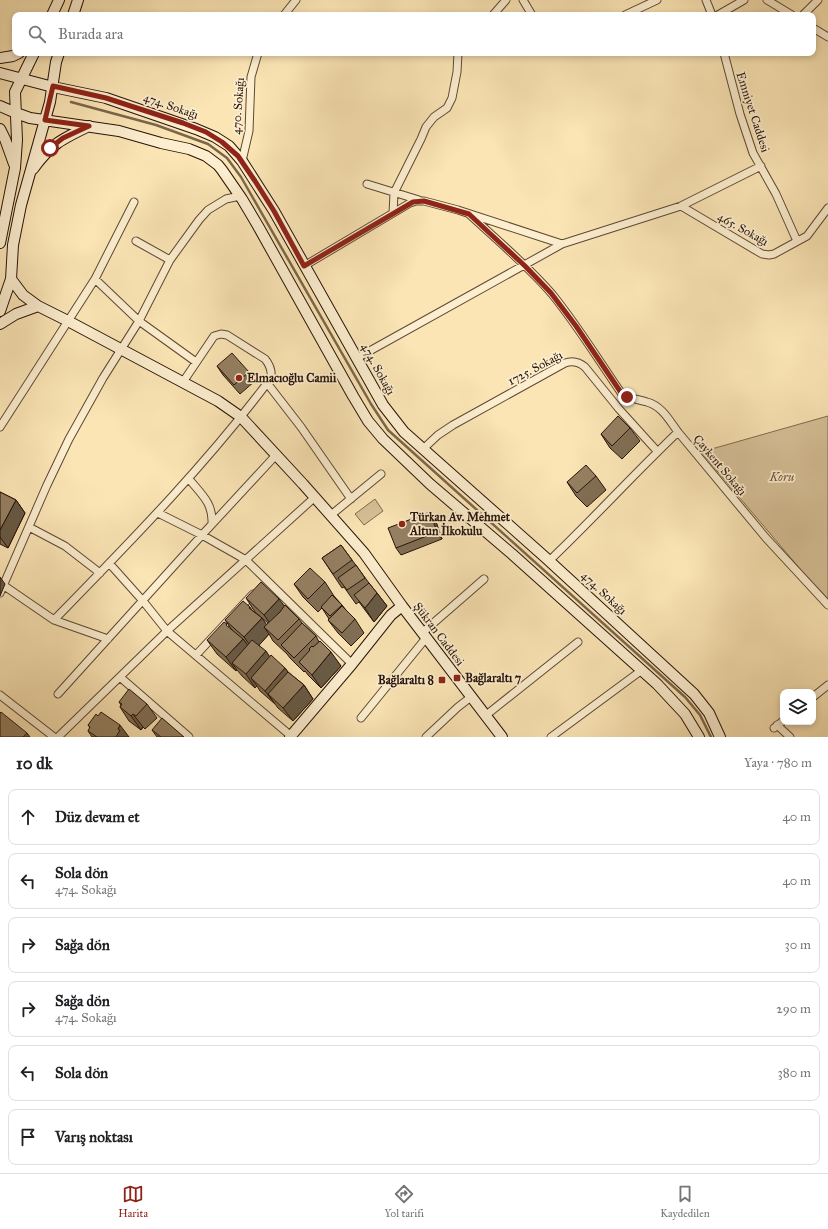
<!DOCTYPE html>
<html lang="tr">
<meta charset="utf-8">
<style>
body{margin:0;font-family:"IM FELL Great Primer",serif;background:#f6f6f6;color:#202124}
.controls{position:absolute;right:12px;bottom:12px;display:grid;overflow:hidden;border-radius:8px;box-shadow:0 2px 6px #0003}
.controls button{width:36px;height:36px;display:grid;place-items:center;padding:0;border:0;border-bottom:1px solid #e0e0e0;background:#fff;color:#202124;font:20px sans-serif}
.stop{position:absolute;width:12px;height:12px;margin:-9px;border:3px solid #8f2418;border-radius:50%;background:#fff}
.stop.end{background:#8f2418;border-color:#fff;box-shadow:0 1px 4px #0008}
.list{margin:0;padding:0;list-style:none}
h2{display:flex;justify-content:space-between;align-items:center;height:52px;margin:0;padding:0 16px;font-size:17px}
h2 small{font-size:13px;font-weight:400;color:#757577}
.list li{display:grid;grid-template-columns:26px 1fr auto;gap:12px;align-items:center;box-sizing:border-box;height:56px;margin:0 8px 8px;padding:0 8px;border:1px solid #e0e0e0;border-radius:8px}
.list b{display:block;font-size:15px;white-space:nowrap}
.list p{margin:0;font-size:13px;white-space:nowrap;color:#757577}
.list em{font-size:13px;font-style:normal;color:#757577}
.icon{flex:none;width:22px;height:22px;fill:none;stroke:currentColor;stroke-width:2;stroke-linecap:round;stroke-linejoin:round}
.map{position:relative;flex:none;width:828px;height:737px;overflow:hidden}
.search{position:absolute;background:#fff;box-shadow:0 2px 6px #0003;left:12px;right:12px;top:12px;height:44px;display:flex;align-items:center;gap:10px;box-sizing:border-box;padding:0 14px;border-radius:8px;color:#757577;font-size:15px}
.sheet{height:436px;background:#fff}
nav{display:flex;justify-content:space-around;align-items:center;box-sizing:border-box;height:56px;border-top:1px solid #e0e0e0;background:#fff;font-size:11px;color:#757577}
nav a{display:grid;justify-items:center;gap:2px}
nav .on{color:#8f2418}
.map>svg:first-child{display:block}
.green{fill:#d7c198;stroke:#7f6a50}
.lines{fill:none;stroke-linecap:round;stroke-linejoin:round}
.stream{stroke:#7b664d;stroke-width:2.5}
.street-casing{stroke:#5c4834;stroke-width:9}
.secondary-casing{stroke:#271309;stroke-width:12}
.street{stroke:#fceecf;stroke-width:7}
.secondary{stroke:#fceecf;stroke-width:10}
.wall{fill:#806e54;stroke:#271309}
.shaded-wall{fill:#685a45;stroke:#271309}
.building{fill:#958062;stroke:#271309}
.route{stroke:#8f2418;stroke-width:5}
.poi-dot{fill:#8f2418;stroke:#fceecf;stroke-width:1.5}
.labels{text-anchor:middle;stroke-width:3.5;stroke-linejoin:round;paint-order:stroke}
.street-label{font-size:12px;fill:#271309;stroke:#fceecf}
.poi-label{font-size:12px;font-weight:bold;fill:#271309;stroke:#fceecf;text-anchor:start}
.park-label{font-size:12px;font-style:italic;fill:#65503b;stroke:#fceecf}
</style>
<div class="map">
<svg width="828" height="737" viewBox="0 0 828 737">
<rect width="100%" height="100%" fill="#fbe5b5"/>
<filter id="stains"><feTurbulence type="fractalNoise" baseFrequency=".005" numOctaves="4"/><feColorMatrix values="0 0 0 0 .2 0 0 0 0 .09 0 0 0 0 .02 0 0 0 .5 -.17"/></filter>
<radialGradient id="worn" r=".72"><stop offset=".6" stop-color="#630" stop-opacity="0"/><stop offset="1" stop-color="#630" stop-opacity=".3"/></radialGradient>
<path class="green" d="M828,416V602L701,452Z
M375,499L383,511L364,525L355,514Z"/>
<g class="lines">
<path class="stream" d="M71,102L156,125L208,144L227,158L241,177L371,404L388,430L685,697L700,715L711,737"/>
<g class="street-casing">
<path id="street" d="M523,0L532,15
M706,0L712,15
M767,0L792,15
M284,15L296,0
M493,15L506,0
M625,15L657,0
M718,15L744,0
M803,15L818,0
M813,28L828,37
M724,53L740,114L753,153L776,194L797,241
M242,161L249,131L251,77L258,53
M367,184L419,200
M681,206L762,254L769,255L774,254L807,236L828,208
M393,213L394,193L421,139L426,127L434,117L447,108L452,98L457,72L458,53
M469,214C497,240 527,265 552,294C578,326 599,361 622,394C631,399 637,399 647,402C662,406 669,420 678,432
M136,241L170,260
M304,266L410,203L416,201H424L458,210L562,244
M95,279L139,321L196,362
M357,358L562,244L681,206L761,166
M267,383L301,427L351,499
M0,427L95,279L134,202
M423,449L438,435L453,425L565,363C573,360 579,362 585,367L619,409L657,451
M189,479C201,494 213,503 212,523
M158,513L202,535L246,560L352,664
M331,515L381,474
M29,527L65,546L100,573
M549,561C593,519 634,474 678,432L766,538L828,605
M109,563L143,601L167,631L291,736
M3,585L54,620C130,542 206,465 271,378C272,371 270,365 265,359L227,335L221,334L214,336L183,382
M0,593L47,485L69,439L103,378L139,321L170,260L199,220L208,210L226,199L240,196
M54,620L108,639
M422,633L484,579
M196,655L253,594
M120,677L189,737
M58,694L202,535L276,455
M0,695L54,737
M813,697L828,685
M485,716L578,642
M361,718L426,638
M777,725L790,737
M774,728L783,721
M58,737L167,631L315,497
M426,737L458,707L471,697
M551,737L642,670"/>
</g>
<g class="secondary-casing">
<path id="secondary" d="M52,15L59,0
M73,15L78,0
M0,58L13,56L19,53
M0,73L53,87L106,98L196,129L215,137L229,146L242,161L274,211L383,405L404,432L546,558L694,694L709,713L720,737
M0,106L16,113L30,118L119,131L161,143L189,149L206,156L218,165L222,170L242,199L258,226L353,396L368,421L383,439L430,484L512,554L657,684L685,714L699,737
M0,129L5,139L14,164
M33,169C51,144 62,139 89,126
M0,243L15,168L17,140L15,92L34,53
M11,279L23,295L38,306L68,321L218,401L241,417L303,484L364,553L402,606L502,737
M0,311L11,279L13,245L21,205L50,102L56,62L59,53
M0,324L16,314L38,306
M290,737L352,664L391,615L402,606"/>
</g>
<use href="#street" class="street"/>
<use href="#secondary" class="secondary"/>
</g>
<path class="wall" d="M217,366L249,372L255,381L240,394L223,375Z
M630,428L640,441L622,459L610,448L601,434Z
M596,476L606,490L587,507L576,496L567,482Z
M0,492L16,500L25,513L8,548L0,544Z
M435,519L442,539L401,555L396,548Z
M341,545L369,583L377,593L387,606L374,622L359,602L356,604L344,587L342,588L322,558Z
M325,582L334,596L342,605L346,610L355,619L364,633L351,646L338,633L328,620L329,619L322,608L318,612L303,597L294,584Z
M246,598L284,606L299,619L302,623L316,636L319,642L341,666L321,688L308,675L305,671L304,672L290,658L287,654L273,641L269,634L259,645L270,657L285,668L288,672L304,685L313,699L293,721L278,708L275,704L260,691L257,686L255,688L242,676L237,670L236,671L217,654L207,640L230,629L232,630L225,620L250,607L252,610L267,625L268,623L255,612Z
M119,702L147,704L157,718L145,729L143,727L141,730L129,721L120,707L121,705Z
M88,725L129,737H92L88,731L90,728Z
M152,730L184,737H157Z"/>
<path class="shaded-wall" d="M16,500L25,513L8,548L0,537V530Z
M430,512L435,519L442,539L437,532Z
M0,577L5,584L0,596Z
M377,593L387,606L374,622L365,608Z
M279,599L289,612L274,629L264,615Z
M262,618L271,631L264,627L269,634L254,651L244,637Z
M243,639L253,652L232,663L237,670L236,671L226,657Z
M266,651L275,665L251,678L257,686L255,688L246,674Z
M331,652L341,666L321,688L312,675Z
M285,668L295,682L268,694L275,704L265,691Z
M304,685L313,699L293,721L283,708Z
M133,714L143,727L141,730L131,716Z
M120,725L129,737H116L118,729Z
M27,733L30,737H23Z"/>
<path class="building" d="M232,353L249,372L234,385L217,366Z
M618,416L630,428L612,446L601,434Z
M586,465L596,476L577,493L567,482Z
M0,492L16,500L0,530Z
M430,512L437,532L396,548L388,528Z
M341,545L352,560L333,574L322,558Z
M356,565L365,578L347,590L338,578Z
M310,568L325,582L308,599L294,584Z
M261,582L279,599L264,615L246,598Z
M369,583L377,593L365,608L354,595Z
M332,595L342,605L330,616L321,607Z
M243,601L250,607L249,608L262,618L244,637L225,620Z
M285,605L299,619L278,640L264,627L280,612Z
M342,606L355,619L342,633L328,620Z
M224,622L227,624L226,625L243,639L226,657L207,640Z
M302,623L316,636L294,658L281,645L287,639Z
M252,640L266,651L246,674L232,663Z
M320,641L331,652L312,675L299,662L310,650L309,649L312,646L313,647Z
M271,655L285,668L265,691L251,678Z
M288,672L304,685L283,708L268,694Z
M129,689L147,704L136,716L133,714L131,716L120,707L122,704L119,702Z
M1,712L27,733L23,737H0V713Z
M101,712L120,725L118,729L120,730L116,737H97L88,731L90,727L88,725L96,714L98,716Z
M162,718L184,737H161L152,730Z"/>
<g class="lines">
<path class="route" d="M50,148L63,138L89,126L45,120L53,86L106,98L183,123L206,132L222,142L238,156L255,181L274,211L304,266L413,202L424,201L469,214L525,266L551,293L576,326L622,394L627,397"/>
</g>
<g class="poi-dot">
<circle cx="239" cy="378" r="4"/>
<circle cx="402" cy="524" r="4"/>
<rect x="453" y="674" width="8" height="8" rx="2"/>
<rect x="438" y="676" width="8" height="8" rx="2"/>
</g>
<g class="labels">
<g class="street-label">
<text transform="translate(171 106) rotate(19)" y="4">474. Sokağı</text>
<text transform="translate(238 106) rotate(-86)" y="4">470. Sokağı</text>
<text transform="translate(753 112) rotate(72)" y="4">Emniyet Caddesi</text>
<text transform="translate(743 229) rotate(29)" y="4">465. Sokağı</text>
<text transform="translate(535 368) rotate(-28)" y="4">1725. Sokağı</text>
<text transform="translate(378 369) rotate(61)" y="4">474. Sokağı</text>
<text transform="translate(720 465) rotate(50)" y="4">Çaykent Sokağı</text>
<text transform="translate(604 593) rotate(43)" y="4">474. Sokağı</text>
<text transform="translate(439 634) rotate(53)" y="4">Şükran Caddesi</text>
</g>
<g class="poi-label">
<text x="247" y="382">Elmacıoğlu Camii</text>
<text x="410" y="521">Türkan Av. Mehmet<tspan x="410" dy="14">Altun İlkokulu</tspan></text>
<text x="465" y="682">Bağlaraltı 7</text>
<text x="434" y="684" text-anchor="end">Bağlaraltı 8</text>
</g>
<g class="park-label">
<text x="782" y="481">Koru</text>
</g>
</g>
<rect width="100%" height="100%" filter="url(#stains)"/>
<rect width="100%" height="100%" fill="url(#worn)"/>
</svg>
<div class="controls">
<button><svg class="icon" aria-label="layers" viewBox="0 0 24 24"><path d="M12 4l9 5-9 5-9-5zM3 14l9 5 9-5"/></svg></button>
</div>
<div class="stop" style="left:50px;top:148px"></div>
<div class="stop end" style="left:627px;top:397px"></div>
<div class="search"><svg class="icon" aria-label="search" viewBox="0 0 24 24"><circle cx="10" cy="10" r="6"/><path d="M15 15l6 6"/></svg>Burada ara</div>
</div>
<section class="sheet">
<h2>10 dk<small>Yaya · 780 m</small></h2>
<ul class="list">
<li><svg class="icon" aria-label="ahead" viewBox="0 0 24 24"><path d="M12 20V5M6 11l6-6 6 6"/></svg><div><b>Düz devam et</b></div><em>40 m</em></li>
<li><svg class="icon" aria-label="left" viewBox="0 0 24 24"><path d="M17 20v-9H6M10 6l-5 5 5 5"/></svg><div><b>Sola dön</b><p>474. Sokağı</p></div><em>40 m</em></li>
<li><svg class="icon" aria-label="right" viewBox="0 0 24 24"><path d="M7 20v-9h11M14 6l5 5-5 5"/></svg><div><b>Sağa dön</b></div><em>30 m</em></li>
<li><svg class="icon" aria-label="right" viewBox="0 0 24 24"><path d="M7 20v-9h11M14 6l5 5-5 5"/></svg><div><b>Sağa dön</b><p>474. Sokağı</p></div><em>290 m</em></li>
<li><svg class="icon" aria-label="left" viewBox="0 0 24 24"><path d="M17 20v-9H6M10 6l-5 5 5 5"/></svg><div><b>Sola dön</b></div><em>380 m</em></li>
<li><svg class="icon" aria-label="arrive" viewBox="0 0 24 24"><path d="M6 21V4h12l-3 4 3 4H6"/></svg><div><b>Varış noktası</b></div></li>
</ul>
</section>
<nav>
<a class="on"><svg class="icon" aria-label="map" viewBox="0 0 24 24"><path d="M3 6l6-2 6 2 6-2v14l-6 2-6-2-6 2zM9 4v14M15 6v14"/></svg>Harita</a>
<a><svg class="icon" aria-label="directions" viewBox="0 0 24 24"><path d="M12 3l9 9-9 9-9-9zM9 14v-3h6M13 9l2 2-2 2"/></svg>Yol tarifi</a>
<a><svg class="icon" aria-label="saved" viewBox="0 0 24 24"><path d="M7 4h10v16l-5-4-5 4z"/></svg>Kaydedilen</a>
</nav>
